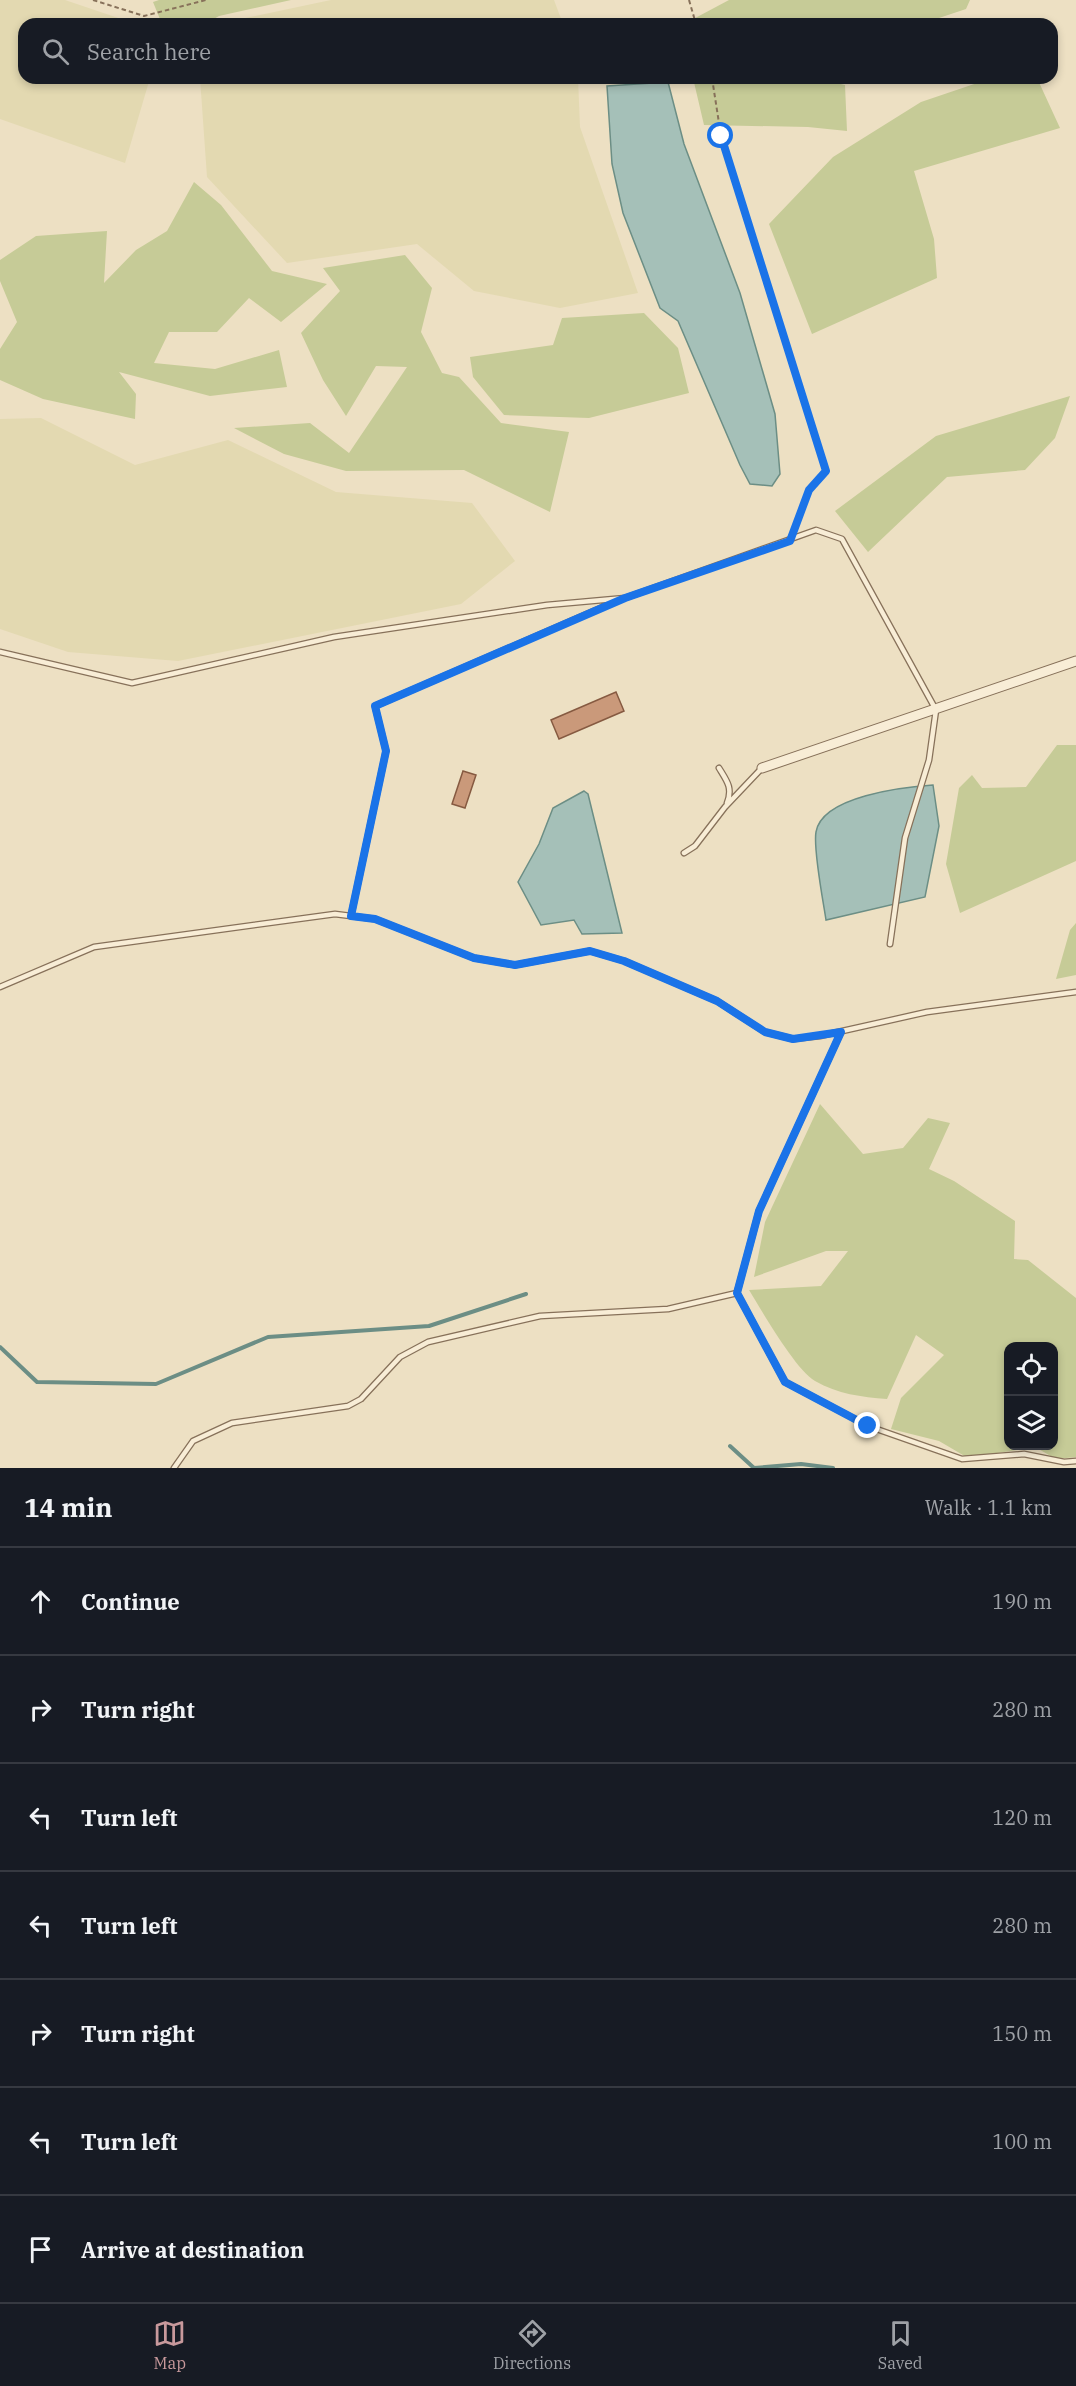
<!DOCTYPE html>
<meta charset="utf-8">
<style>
body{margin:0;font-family:"IBM Plex Serif",serif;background:#242831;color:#f1f3f6}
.controls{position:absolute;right:18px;bottom:18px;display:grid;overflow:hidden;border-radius:12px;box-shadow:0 3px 9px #0003}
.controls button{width:54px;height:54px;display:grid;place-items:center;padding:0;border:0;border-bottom:2px solid #363941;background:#171b24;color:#f1f3f6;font:30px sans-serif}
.stop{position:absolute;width:18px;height:18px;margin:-14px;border:4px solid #1a73e8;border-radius:50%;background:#fff}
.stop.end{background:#1a73e8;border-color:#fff;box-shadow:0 2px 6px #0008}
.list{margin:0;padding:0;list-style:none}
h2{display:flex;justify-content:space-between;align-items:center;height:78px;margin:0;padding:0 24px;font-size:26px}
h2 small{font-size:20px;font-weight:400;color:#9ea1a6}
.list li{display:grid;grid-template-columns:39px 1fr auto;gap:18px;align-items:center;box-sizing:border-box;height:108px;padding:0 24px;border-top:2px solid #363941}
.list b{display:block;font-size:22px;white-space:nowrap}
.list em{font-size:20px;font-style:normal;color:#9ea1a6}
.icon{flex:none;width:33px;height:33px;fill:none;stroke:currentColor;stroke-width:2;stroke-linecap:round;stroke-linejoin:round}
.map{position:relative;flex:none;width:1076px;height:1468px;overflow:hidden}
.search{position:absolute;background:#171b24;box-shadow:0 3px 9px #0003;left:18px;right:18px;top:18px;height:66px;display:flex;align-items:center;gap:15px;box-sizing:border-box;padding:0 21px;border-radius:18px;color:#9ea1a6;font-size:22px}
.sheet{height:834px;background:#171b24}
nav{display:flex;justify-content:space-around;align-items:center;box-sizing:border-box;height:84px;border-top:2px solid #363941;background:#171b24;font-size:16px;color:#9ea1a6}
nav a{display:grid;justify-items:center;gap:3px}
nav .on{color:#c8999c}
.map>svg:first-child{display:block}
.farmland{fill:#e3d9b1}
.green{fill:#c6cb97;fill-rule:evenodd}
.water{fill:#a5c0b8;stroke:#6c8e85;stroke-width:1.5}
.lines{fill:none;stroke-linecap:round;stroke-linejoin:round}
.stream{stroke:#6c8e85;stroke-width:4}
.building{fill:#ca997a;stroke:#865a41;stroke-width:1.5}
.lane-casing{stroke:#87715a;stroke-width:7}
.street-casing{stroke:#87715a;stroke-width:11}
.path{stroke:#87715a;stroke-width:2;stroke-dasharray:4.5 3;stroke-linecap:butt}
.lane{stroke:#f8edd6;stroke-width:4.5}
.street{stroke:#f8edd6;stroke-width:9}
.route{stroke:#1a73e8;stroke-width:8}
</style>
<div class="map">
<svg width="1076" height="1468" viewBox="0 0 1076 1468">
<rect width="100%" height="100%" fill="#ede0c3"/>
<path class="farmland" d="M0,0H65L136,24H24V78H150L125,163L0,119Z
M331,0H554L563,24H217Z
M200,78H578L580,127L638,293L560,308L474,291L417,244L287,263L207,177Z
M41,418L135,465L228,440L336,492L472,503L515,561L461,604L178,661L68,652L0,629V419Z"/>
<path class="green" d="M159,0H291L219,16L205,24H162L153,2Z
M729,0H970L966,9L921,24H684Z
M693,78H815L845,85L847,131L808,127L704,125Z
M992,78H1037L1060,128L914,171L934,239L937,278L812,334L769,224L833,157L921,102Z
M194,182L221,205L272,271L327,284L281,322L249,298L217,332H169L154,363L215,369L279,350L287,387L210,396L119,372L136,394L135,419L43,399L0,380V349L17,322L0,281V260L36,236L107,231L104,283L136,250L167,231Z
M405,255L432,288L421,332L442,373L459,377L501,423L569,432L550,512L464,470L346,471L284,454L234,428L310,423L349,453L407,367L376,366L346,416L323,380L301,333L340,291L323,268Z
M644,313L678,348L689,393L589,418L504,415L473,377L470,357L553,345L562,318Z
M1070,396L1055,438L1025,470L947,477L868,552L835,511L936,436Z
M1057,745H1076V861L960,913L946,864L959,788L972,775L982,788L1026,787Z
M1076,923V975L1056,979L1070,930Z
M820,1104L863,1154L903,1148L928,1118L950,1123L929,1169L954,1181L1015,1221L1014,1259L1028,1260L1076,1298V1457L1056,1459L1035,1447L968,1458L939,1441L891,1429L901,1398L944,1355L916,1335L887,1399C861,1397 838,1394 815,1381C795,1369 762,1311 749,1290L821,1286L848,1251H826L754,1277L765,1222ZM1008,1346H1054V1446H1008Z"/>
<path class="water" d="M668,82L684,144L740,293L775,414L780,474L772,486L750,484L740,465L678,321L660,308L623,213L612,164L607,86Z
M933,785L939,826L925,897L826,920C823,900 813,849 816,832C822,796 904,787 933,785Z
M584,791L588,794L622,933L582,934L574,920L541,925L518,882L539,844L553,808Z"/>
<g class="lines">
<path class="stream" d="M0,1347L37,1382L156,1384L268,1337L429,1326L526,1294
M730,1446L754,1468L801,1464L833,1468"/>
</g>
<path class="building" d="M616,692L624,711L559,739L551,720Z
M463,771L476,775L465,808L452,804Z"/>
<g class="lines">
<g class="lane-casing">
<path id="lane" d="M0,652L132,683L334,637L547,605L625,598L816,530L842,539L936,710L929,760L905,838L890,944
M719,768C727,781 733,788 727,803
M684,853L695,846L725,807L762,768
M351,916L386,751L375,706L619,600
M0,987L94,947L335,914L375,919L474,958L515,965L590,951L624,961L717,1001L765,1032L793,1039L820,1036L927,1012L1076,992
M841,1032L759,1211L737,1293L785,1382L868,1426L962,1459L1024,1454L1064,1462L1076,1461
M174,1468L193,1441L232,1423L348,1406L361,1399L400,1357L428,1342L540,1316L668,1309L737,1293"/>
</g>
<g class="street-casing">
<path id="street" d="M762,768L1076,661"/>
</g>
<path class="path" d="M93,0L144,16L206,0
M689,0L696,24
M712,78L721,136L826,471L809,490L794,530"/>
<use href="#lane" class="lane"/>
<use href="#street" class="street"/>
</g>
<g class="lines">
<path class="route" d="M721,136L826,471L809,490L790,541L625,598L375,706L386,751L351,916L375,919L474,958L515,965L590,951L624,961L717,1001L765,1032L793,1039L841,1032L759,1211L737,1293L785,1382L868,1426"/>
</g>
</svg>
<div class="controls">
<button><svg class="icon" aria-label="locate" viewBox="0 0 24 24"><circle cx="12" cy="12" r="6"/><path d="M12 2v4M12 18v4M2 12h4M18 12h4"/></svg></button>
<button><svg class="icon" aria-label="layers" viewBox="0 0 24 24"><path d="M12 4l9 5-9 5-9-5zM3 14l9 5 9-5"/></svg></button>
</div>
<div class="stop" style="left:721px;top:136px"></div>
<div class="stop end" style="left:868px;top:1426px"></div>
<div class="search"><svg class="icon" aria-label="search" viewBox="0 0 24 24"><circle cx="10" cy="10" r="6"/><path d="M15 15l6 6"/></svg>Search here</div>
</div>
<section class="sheet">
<h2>14 min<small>Walk · 1.1 km</small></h2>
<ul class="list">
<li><svg class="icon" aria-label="ahead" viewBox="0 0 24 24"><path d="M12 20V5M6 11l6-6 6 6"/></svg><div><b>Continue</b></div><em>190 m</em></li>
<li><svg class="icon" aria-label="right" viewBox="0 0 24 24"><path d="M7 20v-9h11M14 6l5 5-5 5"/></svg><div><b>Turn right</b></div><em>280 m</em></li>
<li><svg class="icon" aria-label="left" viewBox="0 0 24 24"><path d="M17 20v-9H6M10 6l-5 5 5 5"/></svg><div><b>Turn left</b></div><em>120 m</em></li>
<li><svg class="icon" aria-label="left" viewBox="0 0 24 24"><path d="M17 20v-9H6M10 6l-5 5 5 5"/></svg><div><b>Turn left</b></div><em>280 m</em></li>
<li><svg class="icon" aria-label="right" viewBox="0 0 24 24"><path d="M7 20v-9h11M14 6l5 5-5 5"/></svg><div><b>Turn right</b></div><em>150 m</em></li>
<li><svg class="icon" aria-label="left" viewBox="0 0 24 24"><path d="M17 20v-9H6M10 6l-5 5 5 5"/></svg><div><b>Turn left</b></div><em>100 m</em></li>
<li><svg class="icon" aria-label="arrive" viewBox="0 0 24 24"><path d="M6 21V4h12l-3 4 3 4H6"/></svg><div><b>Arrive at destination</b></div></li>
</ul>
</section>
<nav>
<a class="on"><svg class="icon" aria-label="map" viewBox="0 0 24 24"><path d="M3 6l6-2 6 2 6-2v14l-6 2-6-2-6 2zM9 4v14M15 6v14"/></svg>Map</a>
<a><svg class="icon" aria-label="directions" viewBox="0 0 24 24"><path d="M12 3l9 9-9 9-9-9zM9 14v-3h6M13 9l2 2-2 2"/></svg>Directions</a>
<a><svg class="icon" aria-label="saved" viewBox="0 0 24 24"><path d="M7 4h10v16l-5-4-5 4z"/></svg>Saved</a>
</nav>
